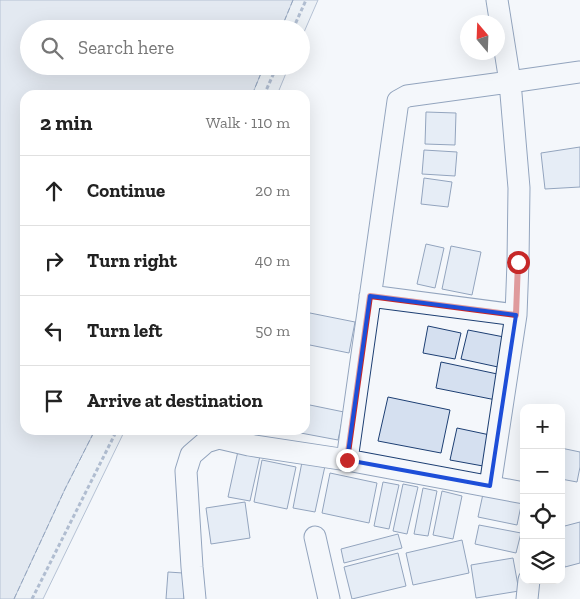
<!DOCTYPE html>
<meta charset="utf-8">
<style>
body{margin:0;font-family:"Zilla Slab",serif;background:#f2f2f2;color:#222}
.controls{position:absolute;right:15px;bottom:15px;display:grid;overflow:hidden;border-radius:10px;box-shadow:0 5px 20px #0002}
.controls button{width:45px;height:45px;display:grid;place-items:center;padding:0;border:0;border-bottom:1px solid #e0e0e0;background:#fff;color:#222;font:25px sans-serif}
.compass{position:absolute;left:460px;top:15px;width:45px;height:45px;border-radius:50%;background:#fff;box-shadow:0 5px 20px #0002;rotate:341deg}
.stop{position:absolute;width:15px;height:15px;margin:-11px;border:4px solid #c62828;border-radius:50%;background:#fff}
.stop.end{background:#c62828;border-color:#fff;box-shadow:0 1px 5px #0008}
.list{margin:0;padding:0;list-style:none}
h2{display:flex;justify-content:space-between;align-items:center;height:65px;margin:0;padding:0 20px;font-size:21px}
h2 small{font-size:16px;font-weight:400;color:#767676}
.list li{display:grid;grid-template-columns:32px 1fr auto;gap:15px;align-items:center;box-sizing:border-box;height:70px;padding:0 20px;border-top:1px solid #e0e0e0}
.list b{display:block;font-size:19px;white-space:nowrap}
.list em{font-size:16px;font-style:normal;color:#767676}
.icon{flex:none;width:28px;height:28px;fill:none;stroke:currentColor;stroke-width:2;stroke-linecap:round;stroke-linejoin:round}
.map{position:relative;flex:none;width:580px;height:599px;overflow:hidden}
.search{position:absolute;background:#fff;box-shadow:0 5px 20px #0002;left:20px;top:20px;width:290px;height:55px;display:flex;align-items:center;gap:12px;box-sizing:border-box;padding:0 18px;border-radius:28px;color:#767676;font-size:19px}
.panel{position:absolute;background:#fff;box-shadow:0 5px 20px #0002;left:20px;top:90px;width:290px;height:345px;border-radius:15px}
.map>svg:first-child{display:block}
.green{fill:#e3e9f0;stroke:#687fa3}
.water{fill:#cfd7e4;stroke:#687fa3}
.building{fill:#d5e0f0;stroke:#1d3f73}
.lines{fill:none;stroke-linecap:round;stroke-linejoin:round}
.street-casing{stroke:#1d3f73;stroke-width:23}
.path{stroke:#5e769c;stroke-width:3;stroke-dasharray:4 2.5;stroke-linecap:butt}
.street{stroke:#f4f7fb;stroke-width:21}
.fence{stroke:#1d3f73;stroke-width:1;stroke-dasharray:6 2.5;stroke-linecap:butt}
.route{stroke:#c62828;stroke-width:6}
.marked{fill:none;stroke:#1d4ed8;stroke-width:4;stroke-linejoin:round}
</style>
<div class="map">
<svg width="580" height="599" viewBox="0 0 580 599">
<rect width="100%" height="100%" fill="#f4f7fb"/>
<path class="green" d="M0,0H318L301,39V29H29V66H289L277,95H25V430H125L43,599H0Z"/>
<path class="water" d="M0,0H293L281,29H29V66H264L252,95H25V430H95L65,489L14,599H0Z"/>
<path class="building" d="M426,112L456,113L455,145L425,144Z
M580,147V187L545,189L541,153Z
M424,150L457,152L455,176L422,174Z
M424,178L452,182L448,207L421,204Z
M426,244L444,248L435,288L417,284Z
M451,246L481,252L472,295L442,289Z
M305,312L355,322L349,353L305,344Z
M428,326L461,333L455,359L423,353Z
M468,330L504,337L498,367L461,359Z
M441,362L502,375L496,400L436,388Z
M388,397L450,410L441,453L378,441Z
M305,404L344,412L338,440L290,431L305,430Z
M457,428L490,435L483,466L450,460Z
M561,448L580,452V467L577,482L561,479Z
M238,451L260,456L250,501L228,497Z
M262,460L296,467L287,509L254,502Z
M302,462L325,466L315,512L293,508Z
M330,473L377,483L369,523L322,513Z
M383,482L399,485L389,529L374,526Z
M403,484L418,487L407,534L393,531Z
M423,488L437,491L428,536L414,534Z
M442,491L462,496L453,539L433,535Z
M483,494L522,501L517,525L478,517Z
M245,502L250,538L211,544L206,508Z
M580,522V563L565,567L561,550V527Z
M479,525L521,533L516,553L475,544Z
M398,534L402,548L344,563L341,549Z
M462,540L469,573L413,585L406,553Z
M398,553L406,586L352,599L344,567Z
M513,558L519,591L476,598L471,565Z
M168,572L183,573L184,599H166Z"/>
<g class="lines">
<g class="street-casing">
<path id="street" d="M497,0L510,82L580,72
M370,296L516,315
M347,460L398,101L407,96L510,82L519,188L518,262L516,315L490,486
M315,537L329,599
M195,599L192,567L186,471L191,455L206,442L219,438L249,445L347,460L524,493
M527,599L529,580"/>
</g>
<path class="path" d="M293,29L306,0
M264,95L277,66
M32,599L117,430"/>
<use href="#street" class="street"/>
<path class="fence" d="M281,29L293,0
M252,95L264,66
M14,599L65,489L95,430"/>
</g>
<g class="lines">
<path class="route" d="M347,460L370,296L516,315L518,262"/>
</g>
<path d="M0 0H580V599H0ZM370,296L516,315L490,486L347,460Z" fill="#f4f7fb" fill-opacity=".55" fill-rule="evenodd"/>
<path class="marked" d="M370,296L516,315L490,486L347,460Z"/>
</svg>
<div class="controls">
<button>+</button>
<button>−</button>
<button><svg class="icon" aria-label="locate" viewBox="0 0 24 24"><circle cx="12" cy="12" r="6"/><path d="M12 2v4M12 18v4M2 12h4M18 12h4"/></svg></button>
<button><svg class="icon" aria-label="layers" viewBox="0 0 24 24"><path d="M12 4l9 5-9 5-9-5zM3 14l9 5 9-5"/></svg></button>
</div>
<svg class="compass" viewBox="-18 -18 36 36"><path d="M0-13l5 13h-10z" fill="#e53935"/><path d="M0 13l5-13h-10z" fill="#767676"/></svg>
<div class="stop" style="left:518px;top:262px"></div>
<div class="stop end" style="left:347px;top:460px"></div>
<div class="search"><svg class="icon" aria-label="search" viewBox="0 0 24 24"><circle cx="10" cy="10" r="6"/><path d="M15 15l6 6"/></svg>Search here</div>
<section class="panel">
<h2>2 min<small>Walk · 110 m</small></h2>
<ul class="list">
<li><svg class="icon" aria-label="ahead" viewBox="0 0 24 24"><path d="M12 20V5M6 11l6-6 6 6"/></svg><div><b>Continue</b></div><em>20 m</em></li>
<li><svg class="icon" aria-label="right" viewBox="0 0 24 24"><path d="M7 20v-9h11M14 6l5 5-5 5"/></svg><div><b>Turn right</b></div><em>40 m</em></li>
<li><svg class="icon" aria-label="left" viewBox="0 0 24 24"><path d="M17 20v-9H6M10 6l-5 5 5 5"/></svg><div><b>Turn left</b></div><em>50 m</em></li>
<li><svg class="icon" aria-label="arrive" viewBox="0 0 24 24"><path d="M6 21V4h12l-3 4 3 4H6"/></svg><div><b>Arrive at destination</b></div></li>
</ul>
</section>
</div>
